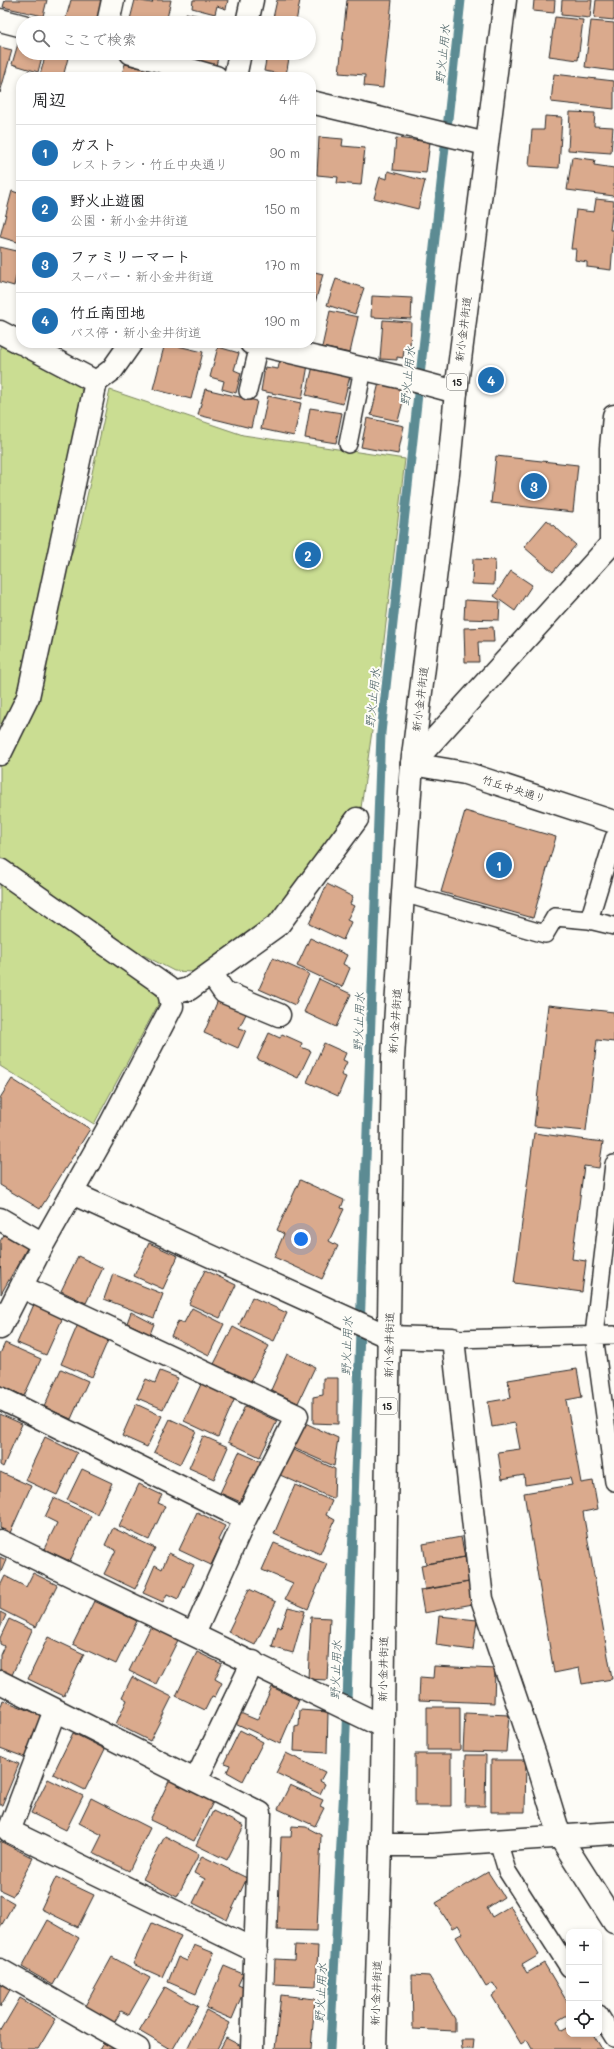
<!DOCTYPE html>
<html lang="ja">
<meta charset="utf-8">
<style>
body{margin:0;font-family:Mali,"Klee One",sans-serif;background:#f6f6f6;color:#202124}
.controls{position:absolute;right:12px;bottom:12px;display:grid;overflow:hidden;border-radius:8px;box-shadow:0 2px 6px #0003}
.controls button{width:36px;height:36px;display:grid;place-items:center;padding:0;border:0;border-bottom:1px solid #e0e0e0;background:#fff;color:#202124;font:20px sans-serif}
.you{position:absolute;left:301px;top:1239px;width:14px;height:14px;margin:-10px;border:3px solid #fff;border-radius:50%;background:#1a73e8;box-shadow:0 0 0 6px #1a73e833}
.badge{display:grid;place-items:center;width:26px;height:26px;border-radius:50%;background:#1f6fb2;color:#fff;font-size:13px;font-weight:700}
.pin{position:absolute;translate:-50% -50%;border:2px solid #fff;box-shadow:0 1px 4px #0006}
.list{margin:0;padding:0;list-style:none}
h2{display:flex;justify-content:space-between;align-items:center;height:52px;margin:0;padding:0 16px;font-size:17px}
h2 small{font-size:13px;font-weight:400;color:#757577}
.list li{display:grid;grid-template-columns:26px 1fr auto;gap:12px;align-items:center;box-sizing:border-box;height:56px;padding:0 16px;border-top:1px solid #e0e0e0}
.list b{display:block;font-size:15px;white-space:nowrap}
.list p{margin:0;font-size:13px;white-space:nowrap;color:#757577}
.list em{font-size:13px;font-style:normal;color:#757577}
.icon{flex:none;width:22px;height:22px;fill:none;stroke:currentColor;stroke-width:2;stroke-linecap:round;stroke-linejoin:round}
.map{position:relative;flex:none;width:614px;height:2049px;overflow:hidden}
.search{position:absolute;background:#fff;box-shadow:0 2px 6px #0003;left:16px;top:16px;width:300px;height:44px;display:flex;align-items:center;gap:10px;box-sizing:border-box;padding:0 14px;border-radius:22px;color:#757577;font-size:15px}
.panel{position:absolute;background:#fff;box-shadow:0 2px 6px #0003;left:16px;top:72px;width:300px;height:276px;border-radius:16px}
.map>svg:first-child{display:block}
.green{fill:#cadd92;stroke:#7a845e}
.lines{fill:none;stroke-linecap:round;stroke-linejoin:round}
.stream{stroke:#5c8b93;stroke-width:9}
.building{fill:#daaa8d;stroke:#2b2b2b}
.lane-casing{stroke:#2b2b2b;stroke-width:20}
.street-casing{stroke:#2b2b2b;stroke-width:25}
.secondary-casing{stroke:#2b2b2b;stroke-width:25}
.primary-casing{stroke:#2b2b2b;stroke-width:25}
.lane{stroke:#fdfcf7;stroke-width:17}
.street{stroke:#fdfcf7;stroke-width:22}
.secondary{stroke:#fdfcf7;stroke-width:22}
.primary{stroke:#fdfcf7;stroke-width:22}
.labels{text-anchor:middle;stroke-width:4;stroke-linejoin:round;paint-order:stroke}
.shield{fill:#fdfcf7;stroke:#6a6a68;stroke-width:1}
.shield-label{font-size:10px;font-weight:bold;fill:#2b2b2b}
.street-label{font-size:11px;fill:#2b2b2b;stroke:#fdfcf7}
.water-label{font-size:12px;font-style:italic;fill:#435b5f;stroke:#fdfcf7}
</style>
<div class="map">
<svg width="614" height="2049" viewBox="0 0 614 2049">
<rect width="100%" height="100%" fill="#fdfcf7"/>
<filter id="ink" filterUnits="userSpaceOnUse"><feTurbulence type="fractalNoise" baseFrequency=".025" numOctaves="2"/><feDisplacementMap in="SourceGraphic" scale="8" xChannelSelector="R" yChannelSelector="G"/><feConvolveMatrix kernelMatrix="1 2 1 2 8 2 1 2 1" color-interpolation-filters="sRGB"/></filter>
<g filter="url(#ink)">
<path class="green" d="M0,345L79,385L85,397L41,649L81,524L110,390L243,435L405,459L380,675L361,808H353L273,915L193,972L174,971L64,914L161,999L94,1124L0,1066Z"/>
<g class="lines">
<path class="stream" d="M330,2049L344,1786L381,733L461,0"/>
</g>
<path class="building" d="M5,0H47L43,16L3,7Z
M71,0H102L96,23H75L65,21Z
M135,0L152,3L153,0H171L166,23H129Z
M193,0H228L226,9L217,6L215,14L192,8Z
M277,0H300L296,22L273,18Z
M347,0H392L383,88L364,86L365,75L339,73Z
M534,0H555L554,13L533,11Z
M562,0H592L590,18L561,15Z
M596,0H614V20L594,18Z
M186,13L228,22V23H184Z
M555,17L583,20L578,60L549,56Z
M591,21L614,23V71L585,67Z
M20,37H23V53H43L38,72L12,64Z
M0,47L12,50L0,93Z
M46,53L68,58L63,77H26L28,71L40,75Z
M178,53H219L216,66L177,56Z
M262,53H290L286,75L264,71L267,55H262Z
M125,64L160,73L159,77H121Z
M554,74L614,81V109L551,102Z
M570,112L595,113L594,126L613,127L611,153L568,150Z
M545,116L562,117L559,168L529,166L532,130H544Z
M319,137L343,139L342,146L365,148L361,185L337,183L338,177L317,175Z
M396,138L430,142L426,173L393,170Z
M572,157L595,160L594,165L614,168V196L567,190Z
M388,171L425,181L418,209L374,198L380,177L387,179Z
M12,191L21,194V243L0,237Z
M596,199L614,201L610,230H614L611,270L587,267V262L575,260L576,249H571L576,210L594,212Z
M0,247L21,252L14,286L0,282Z
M311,271L323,274L315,303L311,302Z
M336,279L364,288L355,314L327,305Z
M372,296L412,298L411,319L371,317Z
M330,311L358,317L350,353L322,347Z
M383,320L411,322L410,349H404L403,358L397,357V360L380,359Z
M165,343L203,352L191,399L153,389Z
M218,347L239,353L234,370L241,373L236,393L222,389L224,381L210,377Z
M280,360L308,365L302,399L261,391L265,367L278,369Z
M313,366L350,376L343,404L306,395Z
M379,383L406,390L398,421L371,415Z
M205,389L257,401L251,428L198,415Z
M268,396L301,403L294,436L261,429Z
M310,408L342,413L336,443L305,438Z
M367,418L404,426L398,454L361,447Z
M496,456L578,465L573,512L491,503Z
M547,520L576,545L553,572L524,547Z
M473,559L495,560L494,585L472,584Z
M511,571L532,585L515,611L494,596Z
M465,600L500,602L499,620L464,619Z
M493,627L494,642H478L479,662H465L464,628Z
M465,811L556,837L533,918L441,892Z
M327,884L353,897L350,904L354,906L347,920L351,922L343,940L309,924Z
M310,938L347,955L343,964L350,968L342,987L297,966Z
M273,958L309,974L295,1005L259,989Z
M319,979L351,994L336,1027L304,1012Z
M218,1000L247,1012L239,1028L246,1030L238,1048L204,1033Z
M548,1005L614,1012V1042L597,1040L586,1131L534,1126Z
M269,1033L280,1038L282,1034L302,1043L301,1047L311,1051L298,1078L257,1059Z
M324,1043L346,1053L343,1060L347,1062L341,1075L346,1077L338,1096L307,1082Z
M12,1079L90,1129L40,1209L0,1185V1098Z
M534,1133L603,1142L599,1168L584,1166L572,1259L586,1261L582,1292L514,1283Z
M300,1180L344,1200L341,1208L344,1209L329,1241L338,1246L322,1279L274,1257L284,1234L277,1230Z
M4,1235L27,1248L1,1294L0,1241Z
M149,1243L178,1256L163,1289L134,1276Z
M78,1256L103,1268L86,1303L61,1291Z
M205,1270L236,1285L220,1318L189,1304Z
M113,1274L163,1294L154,1318L104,1299Z
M252,1297L287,1313L274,1341L239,1325Z
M35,1302L64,1315L46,1355L17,1343Z
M192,1308L224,1324L209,1355L171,1336L178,1321L184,1323Z
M131,1312L154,1324L150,1334L127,1323Z
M78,1324L109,1338L92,1377L61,1364Z
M233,1327L269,1346L250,1382L214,1364Z
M5,1343L41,1359L24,1396L0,1385V1354Z
M287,1354L315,1367L298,1403L271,1390Z
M61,1369L88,1381L71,1419L44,1407Z
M577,1369L582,1397L566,1400L581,1483L593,1481L598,1509L583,1512L612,1679L582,1684L579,1668L554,1673L524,1493L572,1485L570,1478L525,1485L524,1475L502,1479L498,1452L520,1449L515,1423L492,1427L488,1402L511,1398L508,1380Z
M160,1371L178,1378L163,1409L137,1398L146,1379L155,1383Z
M323,1378H338V1424L313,1423V1397L323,1395Z
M202,1382L235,1398L218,1437L184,1421Z
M136,1404L162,1416L147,1447L122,1436Z
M245,1406L277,1421L260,1457L228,1442Z
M0,1414L22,1424L3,1467L0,1465Z
M170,1419L196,1431L180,1464L154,1452Z
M303,1422L338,1438L334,1466L291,1447Z
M203,1436L228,1447L214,1479L189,1468Z
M45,1437L77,1453L57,1495L25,1480Z
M292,1449L335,1469L334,1499L280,1475Z
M239,1452L262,1462L243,1503L220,1493Z
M82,1469L112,1483L97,1514L67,1500Z
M0,1472L31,1486L10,1533L0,1528Z
M139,1484L162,1495L158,1503L165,1506L149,1540L119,1526Z
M295,1485L332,1501L326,1515L335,1520L320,1554L274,1534Z
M54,1498L91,1516L70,1561L44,1549L57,1523L45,1517Z
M197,1512L225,1526L218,1540L221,1544L211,1565L179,1550Z
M113,1528L155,1548L135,1589L104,1574L116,1550L105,1545Z
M461,1537L465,1557L426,1564L423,1544Z
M274,1543L327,1564L308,1609L285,1599L293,1583L262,1570Z
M169,1553L194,1565L178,1599L167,1594L163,1602L143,1593L155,1565L162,1569Z
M0,1557L6,1560L0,1574Z
M465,1557L469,1582L425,1590L421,1565Z
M33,1573L57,1585L36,1627L0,1609V1586L5,1576L26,1587Z
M469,1582L473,1604L424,1613L420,1590Z
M249,1589L276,1602L255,1645L228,1632Z
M94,1601L137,1621L116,1664L73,1644Z
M288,1607L305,1611L293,1653L272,1647L278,1626L281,1628Z
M0,1612L6,1615L0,1628Z
M439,1616L477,1620L473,1650L436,1645Z
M311,1617L330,1618L327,1680L308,1679Z
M9,1619L32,1630L12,1675L0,1670V1655L4,1646L0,1644V1638Z
M151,1626L178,1640L156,1684L129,1671Z
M48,1637L84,1654L64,1696L28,1679Z
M197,1652L222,1664L215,1679L222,1683L215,1697L212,1696L205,1710L176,1696Z
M434,1666L495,1669L494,1703L419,1700L420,1677L433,1678Z
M132,1677L172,1697L150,1741L116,1724L127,1700L122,1697Z
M272,1687L299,1700L280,1744L233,1722L238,1712L257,1720Z
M3,1700L43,1716L27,1758L0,1748V1709Z
M427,1707H460V1750H427Z
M300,1710L328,1712L327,1753L294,1751L295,1727L299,1726Z
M465,1713L509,1715L506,1752L463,1751Z
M240,1730L263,1742L243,1781L227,1772L230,1765L224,1763Z
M73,1733L105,1749L85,1790L53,1774Z
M286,1753L325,1772L320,1781L325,1784L320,1794L276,1773Z
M415,1754H451V1806H415Z
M466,1755H486L485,1806H465Z
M0,1756L19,1764L2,1805H0Z
M491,1760H526L525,1812H491Z
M48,1779L83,1796L66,1830L31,1813Z
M170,1779L214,1800L194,1841L150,1820Z
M290,1785L323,1800L320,1806L324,1808L315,1826L278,1809Z
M91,1798L150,1828L129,1871L93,1853L102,1835L79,1823Z
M213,1811L244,1826L227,1860L196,1845Z
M292,1826L306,1827L321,1835L317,1931L277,1930L281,1837H291Z
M165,1836L199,1854L177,1897L143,1879Z
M0,1841L33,1858L13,1896L0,1890Z
M202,1856L247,1878L227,1920L193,1903L205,1879L194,1873Z
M488,1872L504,1897L487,1908L492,1917L510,1906L539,1955L522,1965L527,1973L544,1963L569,2005V2014L557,2021L562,2031L569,2027V2034H593L602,2049H532L527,2040L521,2044L492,1996L498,1991L493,1983L486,1987L456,1937L463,1933L458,1925L452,1928L436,1903Z
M56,1877L94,1895L78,1927L41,1909Z
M0,1895L14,1903L0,1928Z
M48,1920L79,1938L53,1985L22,1967Z
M152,1923L181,1936L162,1977L133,1964Z
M194,1945L214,1953L196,1994L168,1982L178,1957L187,1961Z
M295,1945L318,1946L316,1986L274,1984L275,1959L294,1960Z
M112,1957L150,1978L129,2015L121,2011L114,2023L85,2006Z
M224,1966L243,1974L238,1985L245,1988L232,2019L206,2008Z
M412,1975L429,1976L455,2019V2031L413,2029Z
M0,1982L11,1988L0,2007Z
M165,1987L198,2006L173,2049H170L139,2031Z
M281,1995L315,1999L311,2049H275Z
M20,1998L56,2019L38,2049H4L0,2047V2032Z
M206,2010L230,2023L217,2049H187Z
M226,2038L245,2048L244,2049H220Z
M461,2040H474L473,2049H462Z
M104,2041L118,2049H99Z"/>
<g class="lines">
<g class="lane-casing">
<path id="lane" d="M248,391L259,345
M348,444L363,369
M403,893L545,934L555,917L589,920L614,926
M589,920L614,838
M614,1164L594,1335L614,1482
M453,1339L614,1335
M498,1841L507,1871L569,1968
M599,2014L614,2038"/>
</g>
<g class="street-casing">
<path id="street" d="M0,20L23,26
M108,23L113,0
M247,23L252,0
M131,53L216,77
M235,77L240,53
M311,102L486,144
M0,332L21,343
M22,343L96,382L112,370L131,343
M251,343L408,379L456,392
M611,545V448L614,416
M0,754L28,697L96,382
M412,764L614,541
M0,870L168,988L172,1006L110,1125L43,1244L0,1328
M211,973L224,992L279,1015
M169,994L189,989L279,924L357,819
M72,1193L389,1337L453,1339L482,1599L536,1758L560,1837L614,1922
M0,1219L43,1244
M22,1287L297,1416L245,1519L194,1634
M0,1398L245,1519
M0,1541L382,1726
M0,1682L260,1813L252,2049
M55,1710L9,1831L256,1951
M196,1780L253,1662
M381,1845H432L614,1833
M0,1970L138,2049"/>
</g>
<g class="secondary-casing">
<path id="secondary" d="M412,764L465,773L614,822"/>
</g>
<g class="primary-casing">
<path id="primary" d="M375,2049L381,1845L393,1058L403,893L412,764L449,466L456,392L505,0"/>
</g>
<use href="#lane" class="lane"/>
<use href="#street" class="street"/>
<use href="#secondary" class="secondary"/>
<use href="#primary" class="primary"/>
</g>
</g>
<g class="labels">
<g class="shield">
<rect x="447" y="374" width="20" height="16" rx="3"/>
<rect x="377" y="1398" width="20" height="16" rx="3"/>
</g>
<g class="shield-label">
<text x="457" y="386">15</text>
<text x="387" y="1410">15</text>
</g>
<g class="street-label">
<text transform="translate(463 329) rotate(-83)" y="4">新小金井街道</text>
<text transform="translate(420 699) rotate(-83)" y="4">新小金井街道</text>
<text transform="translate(514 789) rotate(18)" y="4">竹丘中央通り</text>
<text transform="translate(395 1021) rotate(-86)" y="4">新小金井街道</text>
<text transform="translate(389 1345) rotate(-89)" y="4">新小金井街道</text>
<text transform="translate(383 1669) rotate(-89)" y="4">新小金井街道</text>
<text transform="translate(376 1993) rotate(-88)" y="4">新小金井街道</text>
</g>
<g class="water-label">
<text transform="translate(443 54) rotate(-84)" y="4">野火止用水</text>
<text transform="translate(408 376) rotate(-84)" y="4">野火止用水</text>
<text transform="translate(373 698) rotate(-84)" y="4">野火止用水</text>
<text transform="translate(359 1022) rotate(-88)" y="4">野火止用水</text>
<text transform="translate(347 1346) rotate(-88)" y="4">野火止用水</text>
<text transform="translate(336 1670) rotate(-88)" y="4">野火止用水</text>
<text transform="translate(321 1993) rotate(-87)" y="4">野火止用水</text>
</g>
</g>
</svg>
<div class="controls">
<button>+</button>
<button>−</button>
<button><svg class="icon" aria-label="locate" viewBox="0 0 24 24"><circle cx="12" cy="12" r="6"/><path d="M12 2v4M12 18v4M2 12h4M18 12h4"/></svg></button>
</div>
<div class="you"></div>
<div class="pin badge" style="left:499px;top:865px">1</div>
<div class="pin badge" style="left:308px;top:555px">2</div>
<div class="pin badge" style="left:534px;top:486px">3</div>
<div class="pin badge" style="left:491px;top:380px">4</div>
<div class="search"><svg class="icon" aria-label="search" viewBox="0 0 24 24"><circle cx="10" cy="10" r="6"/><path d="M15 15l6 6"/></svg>ここで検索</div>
<section class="panel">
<h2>周辺<small>4件</small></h2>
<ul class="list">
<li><span class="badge">1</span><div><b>ガスト</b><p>レストラン · 竹丘中央通り</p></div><em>90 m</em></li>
<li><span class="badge">2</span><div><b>野火止遊園</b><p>公園 · 新小金井街道</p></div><em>150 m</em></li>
<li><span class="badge">3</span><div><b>ファミリーマート</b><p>スーパー · 新小金井街道</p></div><em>170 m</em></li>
<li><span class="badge">4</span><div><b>竹丘南団地</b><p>バス停 · 新小金井街道</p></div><em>190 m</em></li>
</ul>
</section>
</div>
